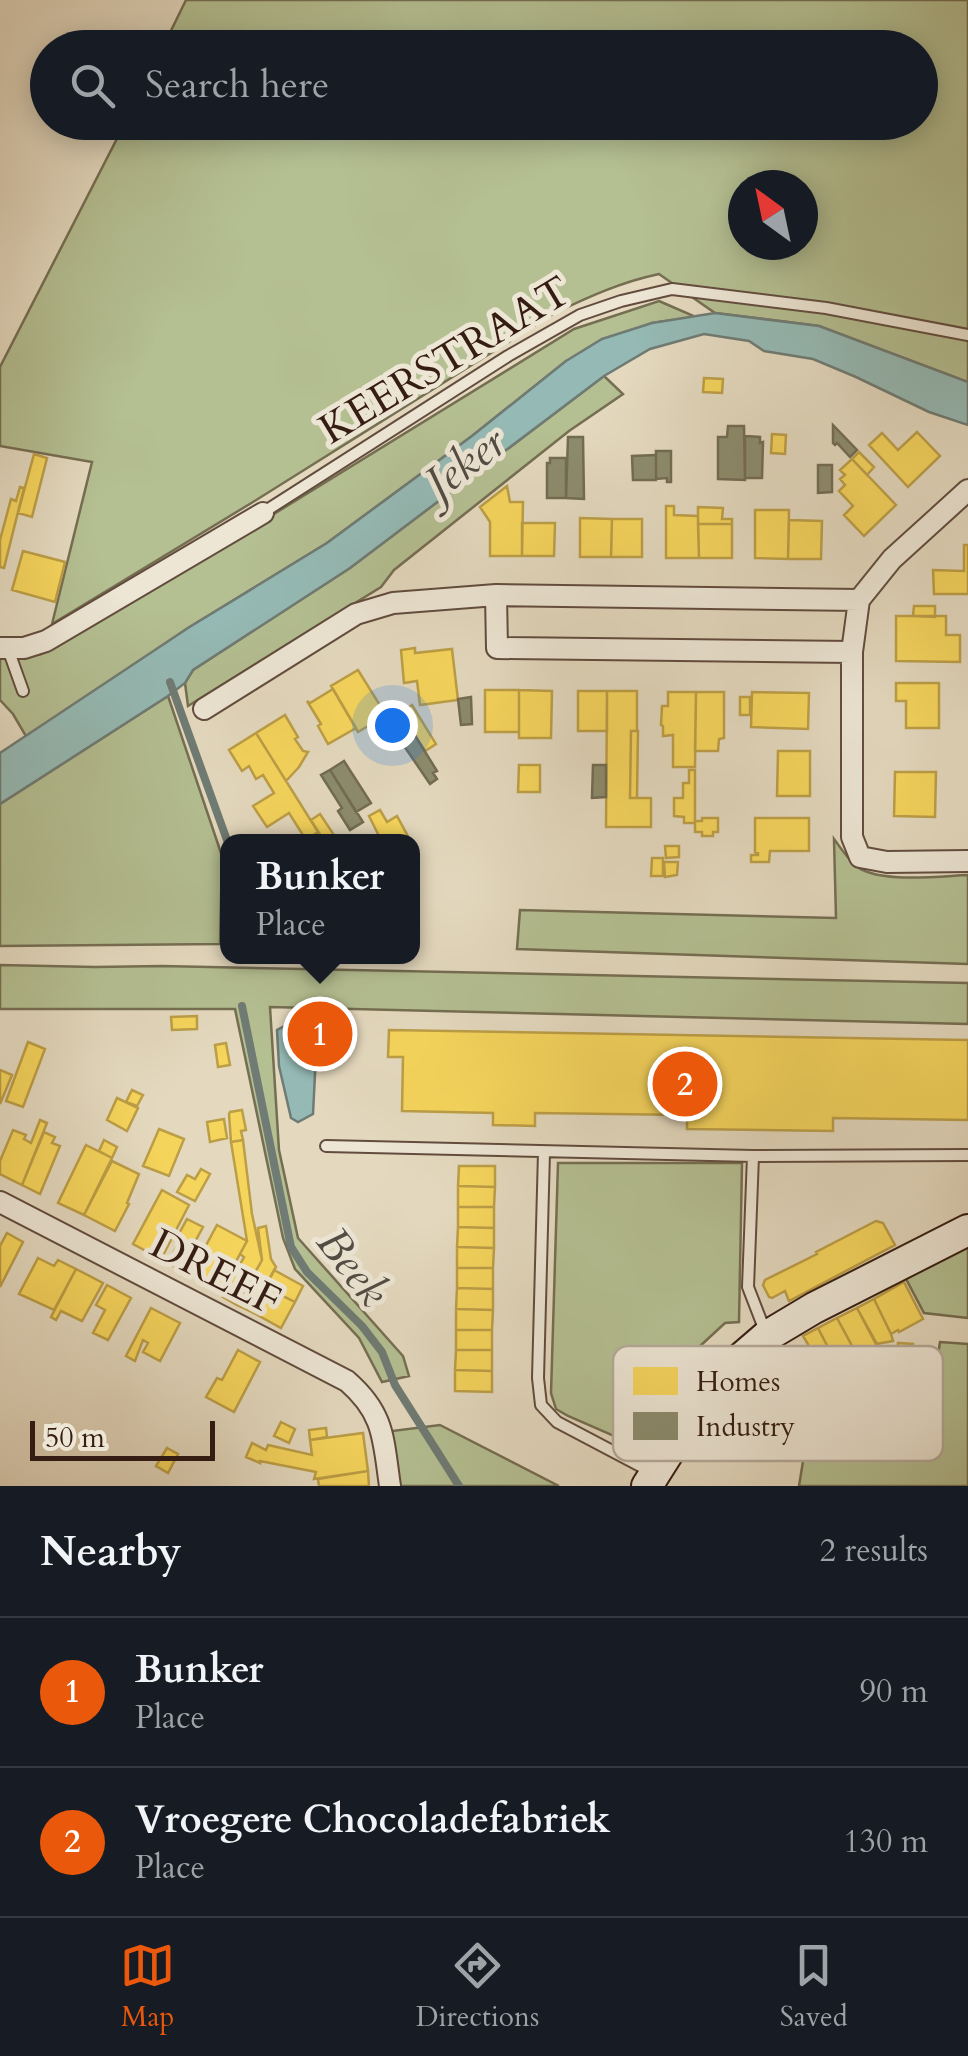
<!DOCTYPE html>
<style>
body{margin:0;font-family:Cardo,serif;background:#20242c;color:#f1f3f6}
.compass{position:absolute;left:728px;top:170px;width:90px;height:90px;border-radius:50%;background:#171b24;box-shadow:0 5px 25px #0003;rotate:327deg}
.scale{position:absolute;left:30px;bottom:25px;width:185px;box-sizing:border-box;padding-left:10px;border:5px solid #361d13;border-top:0;font-size:28px;line-height:35px;white-space:nowrap;color:#361d13;-webkit-text-stroke:8px #ede6d5;paint-order:stroke}
.you{position:absolute;left:392px;top:725px;width:35px;height:35px;margin:-25px;border:8px solid #fff;border-radius:50%;background:#1a73e8;box-shadow:0 0 0 15px #1a73e833}
.badge{display:grid;place-items:center;width:65px;height:65px;border-radius:50%;background:#ea580c;color:#fff;font-size:32px;font-weight:700}
.pin{position:absolute;translate:-50% -50%;border:5px solid #fff;box-shadow:0 2px 10px #0006}
.popup{position:absolute;left:220px;top:834px;width:200px;height:130px;box-sizing:border-box;display:grid;place-content:center;border-radius:20px;background:#171b24;filter:drop-shadow(0 2px 8px #0005);font-size:32px;white-space:nowrap;color:#9ea1a6}
.popup b{font-size:38px;color:#f1f3f6}
.popup::after{content:'';position:absolute;left:50%;top:100%;margin-left:-20px;border:20px solid transparent;border-top-color:#171b24}
.list{margin:0;padding:0;list-style:none}
h2{display:flex;justify-content:space-between;align-items:center;height:130px;margin:0;padding:0 40px;font-size:42px}
h2 small{font-size:32px;font-weight:400;color:#9ea1a6}
.list li{display:grid;grid-template-columns:65px 1fr auto;gap:30px;align-items:center;box-sizing:border-box;height:150px;padding:0 40px;border-top:2px solid #363941}
.list b{display:block;font-size:38px;white-space:nowrap}
.list p{margin:0;font-size:32px;white-space:nowrap;color:#9ea1a6}
.list em{font-size:32px;font-style:normal;color:#9ea1a6}
.icon{flex:none;width:55px;height:55px;fill:none;stroke:currentColor;stroke-width:2;stroke-linecap:round;stroke-linejoin:round}
.map{position:relative;flex:none;width:968px;height:1486px;overflow:hidden}
.search{position:absolute;background:#171b24;box-shadow:0 5px 25px #0003;left:30px;right:30px;top:30px;height:110px;display:flex;align-items:center;gap:25px;box-sizing:border-box;padding:0 35px;border-radius:55px;color:#9ea1a6;font-size:38px}
.sheet{height:430px;background:#171b24}
nav{display:flex;justify-content:space-around;align-items:center;box-sizing:border-box;height:140px;border-top:2px solid #363941;background:#171b24;font-size:28px;color:#9ea1a6}
nav a{display:grid;justify-items:center;gap:5px}
nav .on{color:#ea580c}
.map>svg:first-child{display:block}
.green{fill:#b4bf92;stroke:#756e52;stroke-width:2.5;fill-rule:evenodd}
.water{fill:#95bab5;stroke:#6f7b74;stroke-width:2.5}
.homes{fill:#f6d55c;stroke:#bc9e46;stroke-width:2.5}
.industry{fill:#8c8c6e;stroke:#726b53;stroke-width:2.5}
.lines{fill:none;stroke-linecap:round;stroke-linejoin:round}
.stream{stroke:#6f7b74;stroke-width:8}
.lane-casing{stroke:#624c3e;stroke-width:14}
.street-casing{stroke:#624c3e;stroke-width:24}
.secondary-casing{stroke:#361d13;stroke-width:34}
.lane{stroke:#ede6d5;stroke-width:10}
.street{stroke:#ede6d5;stroke-width:20}
.secondary{stroke:#ede6d5;stroke-width:30}
.labels{text-anchor:middle;stroke-width:10;stroke-linejoin:round;paint-order:stroke}
.street-label{font-size:42px;fill:#361d13;stroke:#ede6d5}
.water-label{font-size:45px;font-style:italic;fill:#524c44;stroke:#ede6d5}
.key{fill:#ede6d5;stroke:#b6aa9b;stroke-width:2.5}
.key-label{font-size:28px;fill:#361d13}
</style>
<div class="map">
<svg width="968" height="1486" viewBox="0 0 968 1486">
<rect width="100%" height="100%" fill="#e4d9bf"/>
<filter id="stains"><feTurbulence type="fractalNoise" baseFrequency=".002" numOctaves="4"/><feColorMatrix values="0 0 0 0 .2 0 0 0 0 .09 0 0 0 0 .02 0 0 0 .5 -.17"/></filter>
<radialGradient id="worn" r=".72"><stop offset=".6" stop-color="#630" stop-opacity="0"/><stop offset="1" stop-color="#630" stop-opacity=".3"/></radialGradient>
<path class="green" d="M186,0H968V382L819,326L715,313L659,274C621,282 588,297 553,314L253,502L52,624L92,462L0,446V367L125,123L920,122V48L163,47ZM743,185H803V245H743Z
M659,301L696,317L652,323L566,361L472,436L327,543L188,628L27,738L13,714L0,700V658H20L41,654L222,546L574,329Z
M604,376L623,394L569,431L394,570L381,587L188,706L185,683L193,670L350,568Z
M168,696L222,856L220,944L0,946V804Z
M834,839C840,847 847,858 855,865C876,884 940,876 968,875V964L517,949L520,910L836,918Z
M0,965L95,967L162,966L968,983V1024L270,1007L279,1150L298,1238L403,1356L409,1376L382,1382L359,1338L295,1269L283,1238L235,1009H0Z
M558,1163H742L739,1322L725,1323L699,1347L710,1362L672,1409L646,1450L568,1416L556,1409L551,1393Z
M968,1247V1318L924,1313L904,1275Z
M940,1342L968,1344V1486H799L804,1455L860,1460L870,1402L930,1408Z
M440,1425L559,1486H400L392,1431Z"/>
<path class="water" d="M715,313L819,326L968,382V425L929,412L856,377L813,359L764,351L749,341L704,334L650,349L604,376L350,568L193,670L185,683L168,696L0,804V753L188,628L327,543L472,436L566,361L602,339L652,323Z
M294,1021L310,1026L316,1054L313,1114L298,1122L291,1118L279,1066L277,1030Z"/>
<path class="homes" d="M704,378L723,379L722,393L703,392Z
M917,432L940,456L908,487L869,445L882,433L898,450Z
M772,434L786,435L785,454L771,453Z
M859,452L874,467L867,475L852,459Z
M34,454L47,458L32,517L18,513Z
M852,459L896,505L864,536L844,515L853,506L839,491L845,485L840,479L845,475L840,470Z
M507,486L510,502H523L522,556H490V522L480,507Z
M20,487L24,488L4,568L0,567V540L11,499L16,501Z
M666,506H674V515L698,516L699,558H666Z
M698,507L723,508L722,519H732V524H698Z
M755,510H789L788,559L755,558Z
M580,518L612,519L611,557H580Z
M612,519H642V557H611Z
M789,520L822,521L821,559H788Z
M522,523H555L554,556H522Z
M698,524H732V558H699Z
M964,545H968V594H934L933,570L964,571Z
M23,551L65,562L55,602L12,590Z
M914,606H935V617L913,616Z
M896,616H946V635H960V662L896,661Z
M415,648V653L452,649L458,700L420,705L417,681L404,683L401,650Z
M358,670L386,715L358,732L331,686Z
M896,683H939V728H906V701H896Z
M333,689L356,728L328,744L318,726L321,724L307,701L310,703Z
M485,690H519V732H485Z
M519,690L552,691L551,738H519Z
M578,691H607V731H578Z
M607,691H637V731H631L630,798H651V827H606Z
M668,692H696L695,767H673V735L663,736V726L661,725L662,706H668Z
M696,692H724V738L719,739L718,751H695Z
M752,692L809,693L808,729L751,727Z
M740,697H750V715H740Z
M412,705L436,744L425,751L401,713Z
M285,715L298,737L295,739L303,751L308,752L299,767L286,781L256,733Z
M631,731H638L637,798H630Z
M256,733L318,832L306,840L289,813L267,827L253,806L274,793L263,775L256,779L249,766L242,771L229,750Z
M778,751H810V796H777Z
M519,765H540V792H518Z
M689,770H695V823H684V817L674,816V798H683V783H689Z
M895,772H936L935,817L894,816Z
M380,810L387,822L397,816L410,840L382,842L369,816Z
M320,814L334,835L324,841L311,820Z
M702,818H718V832H713V836H702V832H695V821H702Z
M755,818H809V851H770L769,862H751V855H758V853L755,852Z
M665,846H679V857L666,858Z
M652,858H663V876H651Z
M664,862H678L677,875L665,877Z
M197,1016V1029L172,1030L171,1017Z
M389,1030L968,1040V1120L833,1118V1131L687,1129V1115L535,1113V1126L493,1125V1113L402,1111L403,1057H388Z
M28,1042L45,1049L23,1107L6,1101Z
M226,1043L230,1065L218,1067L215,1045Z
M0,1070L12,1075L0,1104Z
M132,1090L143,1095L137,1106L126,1102Z
M117,1098L138,1108L127,1131L107,1120Z
M242,1110L246,1130L241,1131L243,1140L231,1142L229,1114L230,1112Z
M224,1119L227,1138L210,1142L207,1122Z
M40,1120L47,1123L22,1185L0,1174V1161L13,1130L26,1135L24,1139L31,1143Z
M159,1129L184,1139L169,1176L143,1166Z
M44,1132L55,1137L52,1143L60,1146L40,1194L22,1185Z
M104,1140L117,1147L112,1158L99,1151Z
M243,1140L252,1214L262,1260L237,1305L223,1297L244,1257L240,1254L247,1241L231,1142Z
M86,1145L112,1158L84,1215L58,1203Z
M112,1161L139,1174L127,1203L129,1204L115,1231L84,1215Z
M459,1166H495V1187L458,1186Z
M201,1169L210,1174L195,1201L177,1192L187,1175L195,1179Z
M458,1186L495,1187L494,1207H458Z
M162,1190L189,1205L161,1259L133,1244Z
M458,1207H494V1228L458,1227Z
M187,1219L203,1227L191,1249L175,1241Z
M876,1221L883,1223L895,1245L789,1301L785,1291L772,1298L769,1297L763,1285L765,1280L817,1254L816,1252Z
M217,1225L247,1241L220,1291L190,1275Z
M266,1226L271,1259L276,1267L252,1312L237,1305L262,1260L258,1228Z
M458,1227L494,1228V1248L457,1247Z
M7,1233L23,1242L0,1287V1246Z
M179,1243L191,1249L188,1254L194,1258L186,1273L168,1263Z
M457,1247L494,1248L493,1268H457Z
M38,1258L54,1266L58,1260L76,1269L54,1310L19,1294Z
M457,1268H493V1289L457,1288Z
M76,1269L103,1283L82,1321L61,1311L56,1320L51,1317Z
M274,1270L303,1286L295,1302L265,1287Z
M904,1282L923,1319L899,1332L898,1330L891,1334L874,1299Z
M107,1285L131,1298L108,1340L93,1333L105,1310L96,1305Z
M265,1287L295,1302L281,1328L252,1312Z
M457,1288L493,1289V1310L456,1309Z
M874,1299L891,1334L893,1341L876,1344L857,1308Z
M151,1308L180,1323L160,1361L143,1352L148,1343L143,1340L135,1361L126,1356Z
M857,1308L882,1353V1362L870,1363L868,1360L862,1364L837,1318Z
M456,1309L493,1310L492,1330H456Z
M837,1318L859,1359L848,1365L833,1357L818,1328Z
M818,1328L833,1357L809,1346L803,1336Z
M456,1330H492V1350H456Z
M898,1343L913,1344L911,1361L903,1360L902,1364L882,1362V1353L897,1352Z
M238,1350L260,1362L234,1412L206,1397L217,1378L222,1380Z
M456,1350H492V1371L455,1370Z
M783,1356L824,1377L813,1399L770,1381Z
M455,1370L492,1371V1392L455,1391Z
M769,1380L813,1399L805,1419L784,1411L781,1419L754,1409Z
M756,1410L795,1423L786,1444L795,1447L794,1454L740,1445Z
M827,1410L848,1419L839,1434L820,1429Z
M281,1422L295,1429L289,1443L274,1436Z
M720,1425L737,1433L731,1445L714,1437Z
M326,1428L327,1437L310,1440L309,1430Z
M363,1433L368,1471L314,1479L316,1472L260,1461V1463L246,1457L252,1443L266,1450L268,1445L312,1455L310,1440Z
M167,1448L178,1454L168,1473L156,1466Z
M368,1471L369,1486H319L318,1479Z"/>
<path class="industry" d="M833,425L857,450L850,457L837,443L835,445L833,443Z
M728,426H744L745,480L718,479V437H727Z
M745,436L760,437V443L763,442L762,478H745Z
M568,437H583L584,499L566,498Z
M656,451H671V482H667V478L656,479Z
M656,455V480H633L632,456Z
M550,458H566V498H547V463H550Z
M818,465H832V492L818,493Z
M471,697L472,724L461,725L458,699Z
M401,713L437,771L433,773L437,779L430,784L387,721Z
M344,761L371,803L356,812L330,770Z
M593,765H606V797L592,798Z
M330,770L363,822L350,830L338,811L342,808L321,775Z"/>
<g class="lines">
<path class="stream" d="M170,682L228,843
M242,1006L291,1247L307,1272L362,1326L382,1352L395,1385L459,1486"/>
<g class="lane-casing">
<path id="lane" d="M264,512L508,356L580,315L621,301L672,289L826,308L968,335
M8,649L23,691
M326,1146L753,1156L968,1155
M544,1152L538,1378L541,1405L557,1422L650,1471
M753,1156L748,1287L765,1331"/>
</g>
<g class="street-casing">
<path id="street" d="M968,490L892,559L859,600L852,652V837L860,857L887,862L968,861
M496,595L497,648L852,652
M0,648H24L46,641L263,513
M204,709L356,614L393,603L496,595L859,600
M0,1202L347,1381C385,1414 383,1439 390,1486"/>
</g>
<g class="secondary-casing">
<path id="secondary" d="M647,1486L697,1407L731,1367L767,1336L814,1308L968,1230"/>
</g>
<use href="#lane" class="lane"/>
<use href="#street" class="street"/>
<use href="#secondary" class="secondary"/>
</g>
<g class="labels">
<g class="street-label">
<text transform="translate(444 359) rotate(-31)" y="15">KEERSTRAAT</text>
<text transform="translate(216 1271) rotate(27)" y="15">DREEF</text>
</g>
<g class="water-label">
<text transform="translate(464 462) rotate(-37)" y="16">Jeker</text>
<text transform="translate(354 1266) rotate(52)" y="16">Beek</text>
</g>
</g>
<rect x="613" y="1346" width="330" height="115" rx="15" class="key"/>
<rect x="633" y="1367" width="45" height="28" fill="#f6d55c"/>
<rect x="633" y="1412" width="45" height="28" fill="#8c8c6e"/>
<g class="key-label">
<text x="696" y="1391">Homes</text>
<text x="696" y="1436">Industry</text>
</g>
<rect width="100%" height="100%" filter="url(#stains)"/>
<rect width="100%" height="100%" fill="url(#worn)"/>
</svg>
<svg class="compass" viewBox="-18 -18 36 36"><path d="M0-13l5 13h-10z" fill="#e53935"/><path d="M0 13l5-13h-10z" fill="#9ea1a6"/></svg>
<div class="scale">50 m</div>
<div class="you"></div>
<div class="pin badge" style="left:320px;top:1034px">1</div>
<div class="popup"><b>Bunker</b>Place</div>
<div class="pin badge" style="left:685px;top:1084px">2</div>
<div class="search"><svg class="icon" aria-label="search" viewBox="0 0 24 24"><circle cx="10" cy="10" r="6"/><path d="M15 15l6 6"/></svg>Search here</div>
</div>
<section class="sheet">
<h2>Nearby<small>2 results</small></h2>
<ul class="list">
<li><span class="badge">1</span><div><b>Bunker</b><p>Place</p></div><em>90 m</em></li>
<li><span class="badge">2</span><div><b>Vroegere Chocoladefabriek</b><p>Place</p></div><em>130 m</em></li>
</ul>
</section>
<nav>
<a class="on"><svg class="icon" aria-label="map" viewBox="0 0 24 24"><path d="M3 6l6-2 6 2 6-2v14l-6 2-6-2-6 2zM9 4v14M15 6v14"/></svg>Map</a>
<a><svg class="icon" aria-label="directions" viewBox="0 0 24 24"><path d="M12 3l9 9-9 9-9-9zM9 14v-3h6M13 9l2 2-2 2"/></svg>Directions</a>
<a><svg class="icon" aria-label="saved" viewBox="0 0 24 24"><path d="M7 4h10v16l-5-4-5 4z"/></svg>Saved</a>
</nav>
